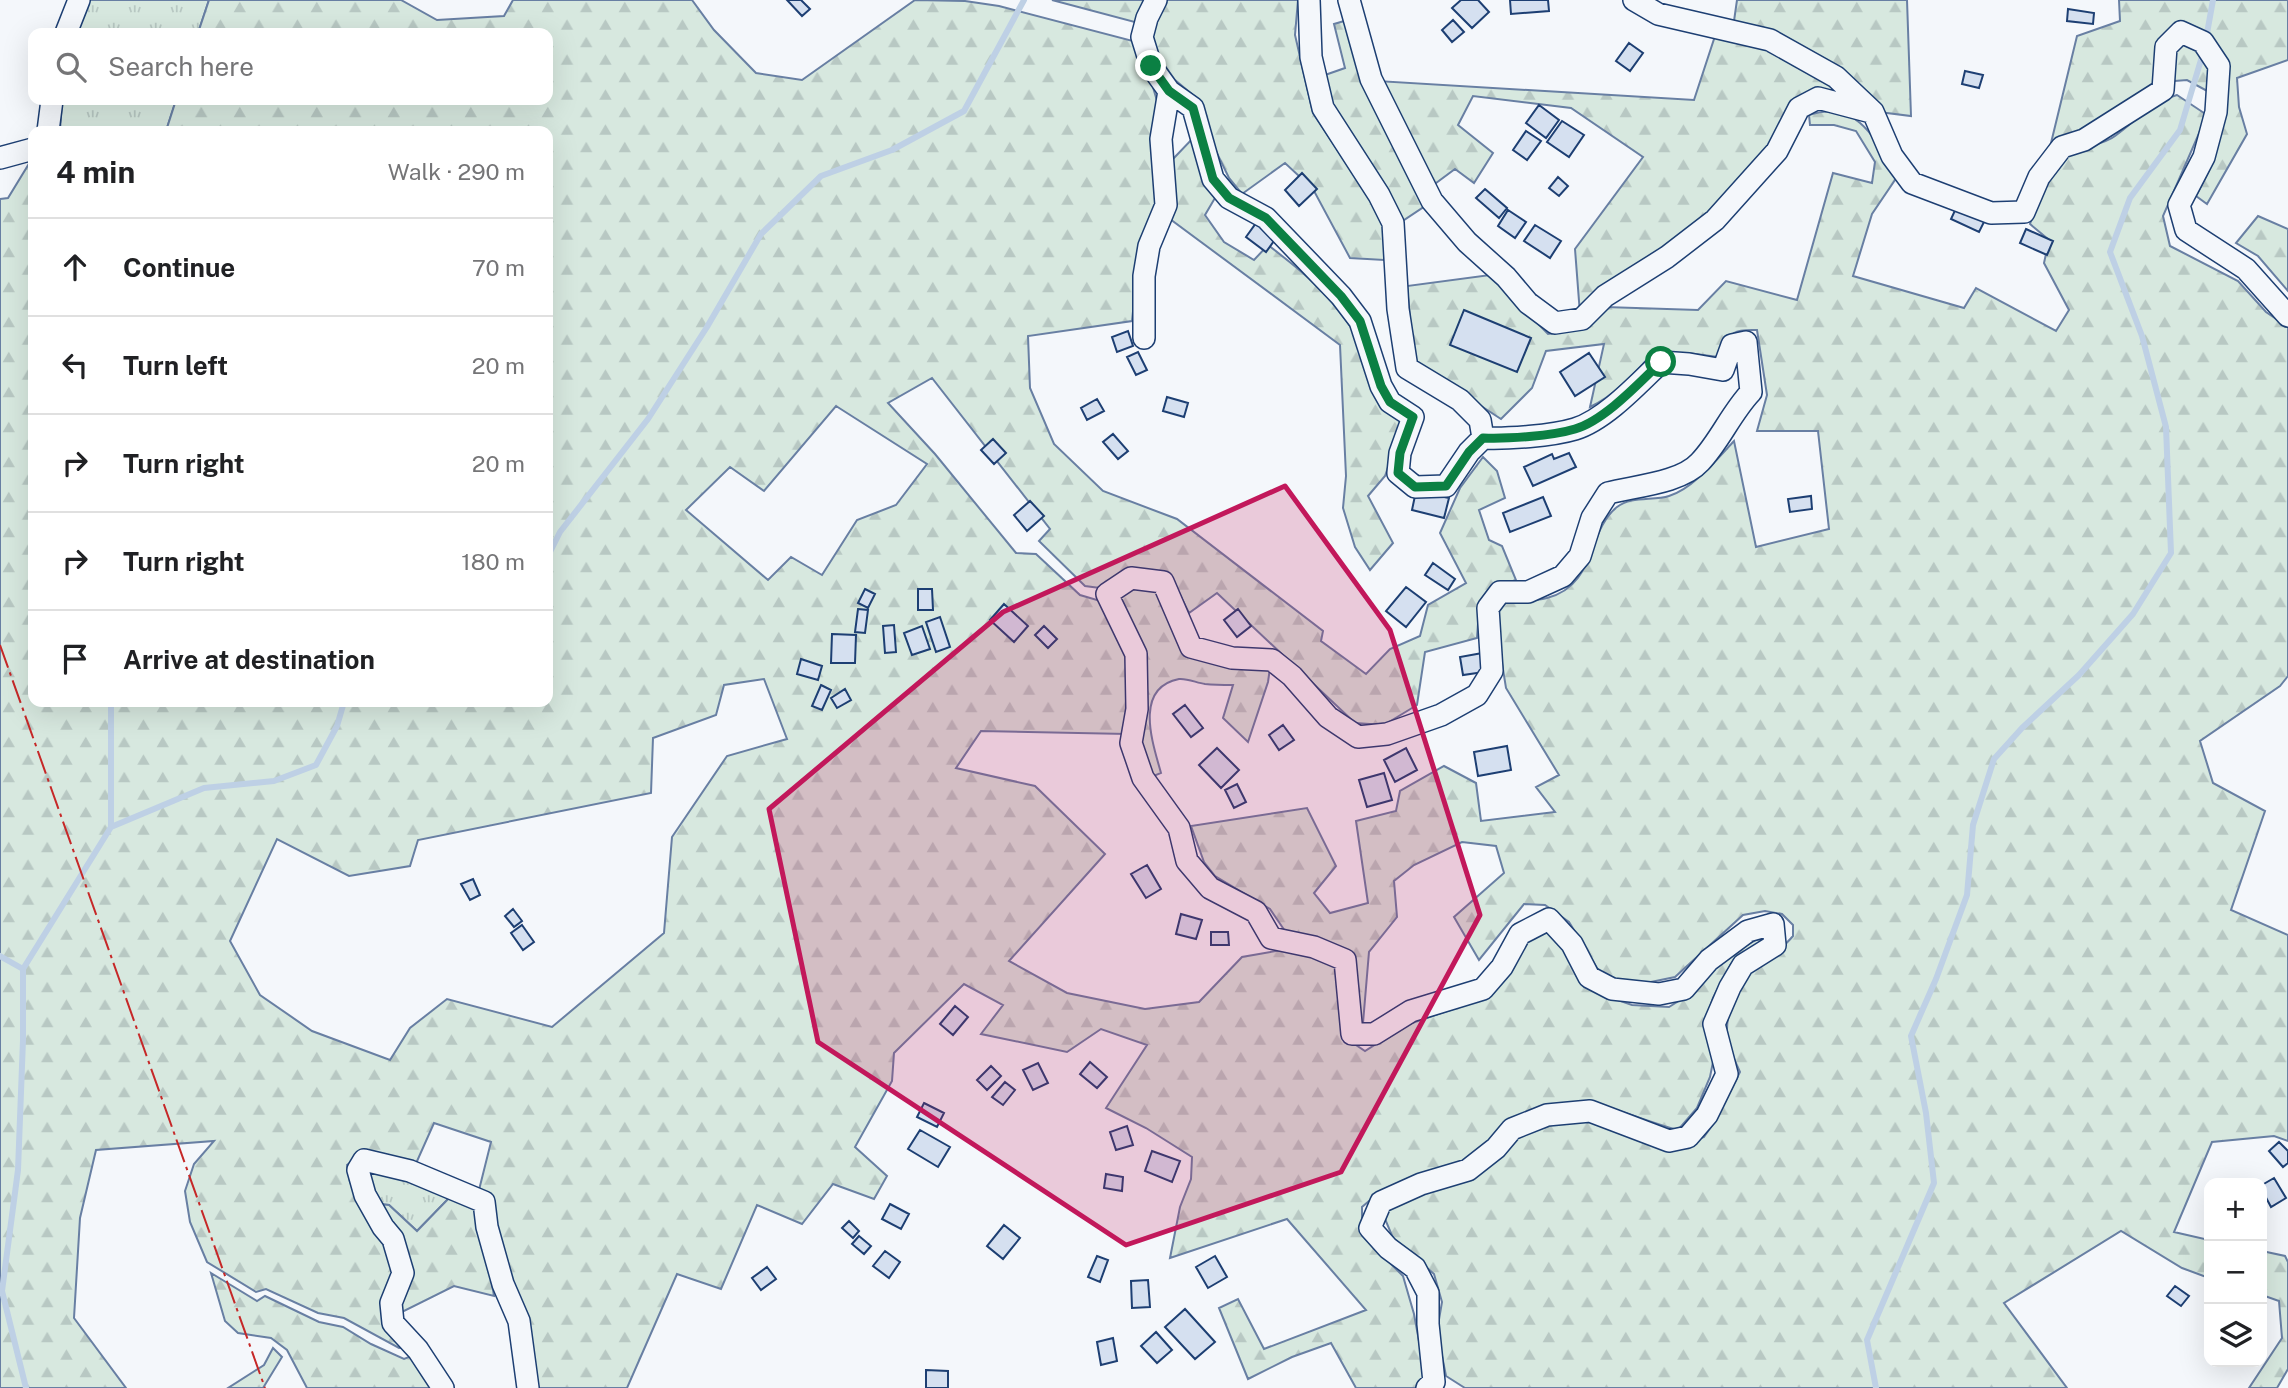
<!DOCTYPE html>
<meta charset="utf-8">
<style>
body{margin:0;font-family:"Public Sans",sans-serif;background:#f6f6f6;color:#202124}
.controls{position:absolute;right:21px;bottom:21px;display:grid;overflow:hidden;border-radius:14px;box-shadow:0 7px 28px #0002}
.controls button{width:63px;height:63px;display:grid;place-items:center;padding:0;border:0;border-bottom:2px solid #e0e0e0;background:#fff;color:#202124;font:35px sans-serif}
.stop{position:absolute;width:21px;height:21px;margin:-16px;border:5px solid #0b8043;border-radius:50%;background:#fff}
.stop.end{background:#0b8043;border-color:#fff;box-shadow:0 2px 7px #0008}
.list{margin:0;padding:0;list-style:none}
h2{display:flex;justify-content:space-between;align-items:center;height:91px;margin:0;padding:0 28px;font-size:30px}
h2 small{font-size:23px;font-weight:400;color:#757577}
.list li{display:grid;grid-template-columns:46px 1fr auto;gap:21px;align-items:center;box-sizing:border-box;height:98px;padding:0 28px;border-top:2px solid #e0e0e0}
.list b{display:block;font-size:26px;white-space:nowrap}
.list em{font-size:23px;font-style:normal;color:#757577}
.icon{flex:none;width:38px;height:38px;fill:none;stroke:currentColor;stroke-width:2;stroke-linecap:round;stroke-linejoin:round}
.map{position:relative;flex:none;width:2288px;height:1388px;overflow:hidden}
.search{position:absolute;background:#fff;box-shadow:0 7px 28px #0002;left:28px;top:28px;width:525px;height:77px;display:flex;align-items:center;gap:18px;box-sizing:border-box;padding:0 24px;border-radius:14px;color:#757577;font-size:26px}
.panel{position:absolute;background:#fff;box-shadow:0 7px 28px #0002;left:28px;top:126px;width:525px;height:581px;border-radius:14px}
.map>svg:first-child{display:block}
.grass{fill:url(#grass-tufts);stroke:#687fa3;stroke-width:2}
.forest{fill:url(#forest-firs);stroke:#687fa3;stroke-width:2;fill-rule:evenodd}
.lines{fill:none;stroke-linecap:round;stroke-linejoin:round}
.stream{stroke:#bed0e5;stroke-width:6}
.building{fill:#d5e0f0;stroke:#1d3f73;stroke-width:2}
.minor-casing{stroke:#1d3f73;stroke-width:24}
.minor{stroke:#f4f7fb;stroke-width:21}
.power{stroke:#c62828;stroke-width:2;stroke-dasharray:24 5 3.5 5;stroke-linecap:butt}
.route{stroke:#0b8043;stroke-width:9}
.marked{fill:#c2185b;fill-opacity:0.2;stroke:#c2185b;stroke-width:5;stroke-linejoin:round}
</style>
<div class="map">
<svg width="2288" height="1388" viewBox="0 0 2288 1388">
<defs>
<pattern id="grass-tufts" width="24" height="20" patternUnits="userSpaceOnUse" patternTransform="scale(1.75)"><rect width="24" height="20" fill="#d7e8df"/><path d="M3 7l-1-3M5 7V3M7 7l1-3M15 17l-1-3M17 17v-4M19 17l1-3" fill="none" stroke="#b8c8c3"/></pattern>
<pattern id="forest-firs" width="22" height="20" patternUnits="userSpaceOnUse" patternTransform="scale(1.75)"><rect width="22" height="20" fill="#d7e8df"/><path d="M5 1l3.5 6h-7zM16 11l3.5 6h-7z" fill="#b8c8c3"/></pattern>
</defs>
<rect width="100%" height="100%" fill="#f4f7fb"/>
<path class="grass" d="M86,0H209L198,33H76Z
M62,100H176L166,131H60Z
M369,1167L452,1195L417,1231L389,1205L378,1204L364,1174Z"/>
<path class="forest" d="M209,0H401L437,20L504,16L513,0H692L714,30L756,73L802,80L915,0L965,1L999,6L1133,41L1149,74L1158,104L1157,202L1139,253L1132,321L1028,336L1030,388L1054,444L1103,491L1177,519L1323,631L1321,641L1366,674L1390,649L1420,636L1428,605L1466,583L1440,533L1460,488L1483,457L1497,471L1505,498L1479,510L1489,540L1502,546L1516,580L1490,588L1479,609L1477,638L1425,652L1417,705L1384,725L1355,723L1217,593L1189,613L1171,577L1100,588L1085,586L1039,541L1050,529L932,378L888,403L935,454L1016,553L1036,554L1080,595L1104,602L1132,659L1127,734L981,731L956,768L1035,786L1105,854L1009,961L1067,993L1145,1009L1199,1002L1242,957L1293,948L1340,964L1347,1039L1365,1051L1406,1025L1489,997L1528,935L1549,929L1603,995L1632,1005L1669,1007L1688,995L1729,955L1756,940L1770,937L1731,964L1713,998L1704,1026L1714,1057L1710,1077L1697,1108L1678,1130C1648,1122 1620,1109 1589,1103L1464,1162L1381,1191L1362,1207V1235L1403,1276L1414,1314L1426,1379L1415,1388H1356L1331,1343L1292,1357L1248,1379L1219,1308L1238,1299L1264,1349L1366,1310L1287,1219L1170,1258L1180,1207L1191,1179L1192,1157L1146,1128L1106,1108L1147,1045L1101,1029L1067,1052L981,1034L1003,1005L964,984L894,1053L892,1081L855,1147L887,1176L874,1199L833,1184L802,1224L757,1205L721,1289L677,1274L627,1388H539L532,1376L479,1190L491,1142L434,1123L414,1168L365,1152L347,1165L350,1182L383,1240L396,1275L386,1306L409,1347L399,1348L344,1318L318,1313L266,1289L256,1292L207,1262L190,1222L185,1191L194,1164L214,1141L96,1150L80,1218L74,1318L126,1388H0V199L8,198L30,162L33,160V702H548V131H166L176,100H548V33H198ZM836,406L927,464L896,505L857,520L822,575L791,557L768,580L686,510L730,467L764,491ZM764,679L787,739L727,756L672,837L664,933L552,1027L447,999L410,1028L390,1060L312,1031L260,995L230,941L277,839L349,876L410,866L418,840L651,793L653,738L716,715L724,685Z
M1052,0H1298L1295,35L1313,113L1388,226L1384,260L1350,258L1313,189L1285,163L1242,194L1229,178L1212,143L1199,100L1175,80L1158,56L1150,26Z
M1737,0H1907L1911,116L1879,112L1734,21Z
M2119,0H2288V60L2237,78L2239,107L2247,134L2207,204L2196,196C2221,150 2220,144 2211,93L2187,80L2162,82L2103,126L2051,143L2077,36L2120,21Z
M1351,19L1428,204L1401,222L1328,103L1325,75L1345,68L1334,24Z
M1716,33L1770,48L1859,104L1818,92L1712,217L1580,314L1575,249L1643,157L1571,108L1473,96L1458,125L1493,153L1474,183L1455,169L1432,186L1378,81L1694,100Z
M2177,95L2207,115L2163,216L2170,246L2238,281L2266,312L2288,327V676L2280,686L2200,741L2213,783L2265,811L2231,910L2288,935V1141L2274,1136L2212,1142L2174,1232L2209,1240V1278L2182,1268L2121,1231L2004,1303L2067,1388H1465L1446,1376L1437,1331L1442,1302L1434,1274L1393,1238L1385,1219L1390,1203L1523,1130L1582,1117L1679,1147L1704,1137L1713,1124L1740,1072C1725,1041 1722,1025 1736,994C1739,987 1742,979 1747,975C1762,961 1780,952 1793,936V925L1782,914L1765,911L1743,915L1675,977L1646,983L1616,982L1600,973L1569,922L1545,905L1524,904L1479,960L1454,917L1504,873L1496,846L1462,842L1414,865L1394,881L1397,917L1369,952L1363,1023L1356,1019L1353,954L1287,934L1270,909L1215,876L1204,862L1191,826L1307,808L1336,866L1314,893L1330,913L1368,903L1356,821L1396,811L1400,791L1444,766L1476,783L1481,821L1555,812L1536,787L1559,775L1506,688L1494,614L1499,604C1515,600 1531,602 1547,598C1597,585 1586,532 1617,507C1631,496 1653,501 1669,496C1693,489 1718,458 1734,441L1756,547L1829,529L1818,431H1757L1767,395L1757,330C1729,329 1731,334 1718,357L1688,353L1651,355C1632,376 1615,395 1590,407L1604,344L1546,351L1532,388L1501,419L1414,362L1407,286L1490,275L1548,334L1588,328L1605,307L1698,310L1726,281L1797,300L1833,173L1872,183L1875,162L1856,131L1834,125H1810L1809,115C1859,99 1876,141 1897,177L1872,214L1853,276L1964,308L1976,288L2056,331L2069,310L2044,263L2049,240L2030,224C2036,205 2053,164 2070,154C2083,145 2102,146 2115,136C2139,119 2147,104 2177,95Z
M1193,138L1215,198L1205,215L1224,242L1254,260L1268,245C1290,262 1312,279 1330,300C1361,335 1382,380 1404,421L1385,476L1368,496L1393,543L1370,570L1355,547L1343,508L1346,476L1340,345L1170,219L1173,159Z
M2258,216L2288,229V291L2258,256L2236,243Z
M1133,583L1161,588L1190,654L1270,668L1268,682L1248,742L1223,718L1233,685C1224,685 1215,685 1205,684C1197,683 1187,678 1179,679C1133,688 1153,744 1161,773L1149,778L1138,743L1117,593Z
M452,1195L480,1207L494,1296L454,1286L400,1313L407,1274L378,1204L389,1205L417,1231Z
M2262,1251L2285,1256L2288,1262V1369L2277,1388H2249L2282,1338L2279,1301L2262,1295Z
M211,1273L257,1301L265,1296L319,1322L343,1327L371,1344L404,1359L417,1354L440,1388H307L287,1350L271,1338L238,1333L225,1321Z
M273,1348L282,1357L263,1388H228L264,1365Z"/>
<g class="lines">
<path class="stream" d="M2206,39L2213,0
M548,556L560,532L648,419L707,327L761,234L821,176L892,150L964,111L1024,0
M111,827L204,788L274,781L316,765L337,726L344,702
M0,956L23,969
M26,1388L2,1291L18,1170L23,1040V969L111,827V702
M1876,1388L1867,1340L1934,1183L1926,1113L1911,1036L1936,979L1967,895L1973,825L1994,759L2022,728L2079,675L2133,614L2171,553L2166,427L2142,336L2110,252L2130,198L2180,130L2203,53"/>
</g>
<path class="building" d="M787,0H801L810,9L802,16Z
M1461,0H1478L1489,12L1472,28L1452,8Z
M1510,0H1548L1549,11L1511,14Z
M2068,9L2094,13L2093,24L2067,21Z
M1453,20L1464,32L1452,42L1442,30Z
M1629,43L1643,53L1630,71L1616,61Z
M1965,71L1983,75L1979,88L1962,84Z
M1539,105L1559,120L1546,138L1526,123Z
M1562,121L1584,135L1569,157L1547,142Z
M1526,131L1541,141L1527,160L1513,150Z
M1302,173L1317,189L1299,206L1285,190Z
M1558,177L1568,186L1559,196L1549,188Z
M1485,189L1507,208L1499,218L1476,198Z
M1958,204L1986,218L1979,232L1951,219Z
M1508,210L1526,222L1515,238L1498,226Z
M1259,219L1279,234L1266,252L1246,237Z
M1535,225L1561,241L1550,258L1524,241Z
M2026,229L2053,241L2047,255L2020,243Z
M1464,310L1531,338L1517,372L1450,345Z
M1128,331L1133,346L1117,352L1112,337Z
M1138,352L1147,370L1136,375L1127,357Z
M1589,353L1605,377L1575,396L1560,372Z
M1167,397L1188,403L1184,417L1163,411Z
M1097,399L1104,411L1087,420L1081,408Z
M1113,434L1128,451L1118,459L1103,442Z
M993,439L1006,453L994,464L981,450Z
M1569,453L1576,467L1533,486L1524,467L1552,454L1554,459Z
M1416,491L1449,498L1444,518L1412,510Z
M1811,496L1812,509L1790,512L1788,499Z
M1543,497L1551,516L1510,532L1503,513Z
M1030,501L1044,516L1027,531L1014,515Z
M1433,563L1455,579L1448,590L1425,575Z
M1406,587L1426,602L1406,627L1386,611Z
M865,589L875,594L868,608L858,603Z
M918,589H932L933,610H918Z
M1004,604L1028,626L1014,642L990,620Z
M858,609L868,610L865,633L855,632Z
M1238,609L1251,626L1237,637L1224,620Z
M940,617L950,647L936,652L926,622Z
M894,625L896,652L885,653L883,626Z
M922,626L930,649L912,655L904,633Z
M1044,626L1057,639L1048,648L1035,635Z
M832,634L856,635L855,663H831Z
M1488,652L1491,671L1463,675L1460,657Z
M801,659L822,666L818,680L797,674Z
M821,685L831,690L822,710L812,706Z
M845,689L851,700L837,708L831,698Z
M1185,705L1203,728L1191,737L1173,714Z
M1283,725L1294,740L1279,750L1269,735Z
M1507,746L1511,770L1478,776L1474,752Z
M1217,748L1239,770L1221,788L1199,765Z
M1406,748L1417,770L1395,782L1384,760Z
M1384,773L1392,800L1367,807L1359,780Z
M1237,784L1246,802L1234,808L1225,790Z
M1147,865L1161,889L1146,898L1131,874Z
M473,879L480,895L470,900L461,884Z
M513,909L522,921L514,927L505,916Z
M1181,914L1202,920L1196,939L1176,934Z
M522,925L534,942L523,950L511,933Z
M1211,932H1228L1229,945H1211Z
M955,1006L968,1017L953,1035L940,1024Z
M1090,1062L1107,1077L1097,1088L1080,1074Z
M1038,1063L1048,1083L1033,1090L1023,1070Z
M991,1066L1001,1076L987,1090L977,1080Z
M1005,1082L1015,1090L1003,1105L992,1097Z
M924,1103L944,1113L937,1127L917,1117Z
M1127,1126L1133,1145L1116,1150L1110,1132Z
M920,1130L950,1147L938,1167L908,1149Z
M2279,1142L2288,1151V1163L2283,1167L2269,1151Z
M1152,1151L1180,1161L1172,1182L1145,1171Z
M1106,1174L1123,1177L1122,1191L1104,1188Z
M2274,1178L2286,1198L2271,1207L2262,1190V1185Z
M890,1204L909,1214L901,1229L882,1219Z
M849,1221L859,1231L853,1238L842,1228Z
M1004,1225L1020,1238L1003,1259L987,1246Z
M859,1236L871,1246L864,1254L852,1244Z
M885,1251L900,1262L889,1278L873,1266Z
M1097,1256L1108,1260L1100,1282L1088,1277Z
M1215,1256L1227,1277L1208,1288L1196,1267Z
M767,1267L776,1279L761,1290L752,1278Z
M1148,1280L1150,1307L1132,1308L1131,1281Z
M2175,1286L2189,1296L2181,1306L2167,1296Z
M1185,1309L1215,1342L1195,1359L1165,1327Z
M1156,1332L1172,1350L1157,1363L1141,1346Z
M1113,1338L1117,1361L1101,1365L1097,1342Z
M926,1370L948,1371V1388H926Z"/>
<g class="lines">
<g class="minor-casing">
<path id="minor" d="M1156,0L1147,18L1142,37L1151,66L1169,91L1193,108L1213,179L1229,198L1266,218L1341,296L1360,321L1381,386L1390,402L1413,417L1400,453L1398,473L1415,487L1446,486L1469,452L1483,438C1507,439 1552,436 1575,429C1605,420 1639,383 1661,362L1689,364L1723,370L1732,345L1746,342L1751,392C1731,413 1720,441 1700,462C1681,483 1635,486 1608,493L1592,518L1580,556L1563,576L1528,592H1500L1488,608L1492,671L1477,695L1441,715L1387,734L1358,737L1328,717L1292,676L1272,660L1232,658L1191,647L1163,582L1131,578L1107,594L1136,654L1137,709L1131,743L1143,778L1179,828L1187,861L1210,888L1256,912L1271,938L1314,947L1345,960L1352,1034H1374L1411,1011L1483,989L1502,967L1520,934L1549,919L1572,944L1589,977L1612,989L1659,994L1684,989L1709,960L1748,931L1773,924L1775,945L1743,965L1730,987L1714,1024L1727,1074L1707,1115L1688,1137L1669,1141L1590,1111L1547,1115L1512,1129L1496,1148L1468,1170L1421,1184L1381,1202L1370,1228L1388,1248L1415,1268L1428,1293V1324L1434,1382L1427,1388
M1309,0L1311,57L1323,108L1379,195L1393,223L1398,309L1407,368L1460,400L1480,420L1483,438
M1349,0L1371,79L1432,201L1467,242L1506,277L1528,303L1555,323L1582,319L1605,296L1667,257L1715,220L1777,151L1799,108L1818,98L1871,112
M1634,0L1658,14L1770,40L1836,77L1873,112L1892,156L1912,183L1991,213L2024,212L2039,177L2062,147L2084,140L2163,90L2166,47L2181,32L2203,42L2219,66L2216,112L2204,157L2179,205L2186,230L2246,269L2288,316
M66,33L79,0
M48,131L52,100
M0,158L33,149
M1144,338V276L1149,246L1166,205L1161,139L1169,91
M443,1388L418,1350L393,1323L391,1303L403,1273L393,1239L383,1227L365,1195L358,1170L364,1160L410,1171L484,1202L487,1227L503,1284L519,1321L528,1388"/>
</g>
<use href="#minor" class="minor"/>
<path class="power" d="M0,645L265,1388"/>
</g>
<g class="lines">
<path class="route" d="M1151,66L1169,91L1193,108L1213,179L1229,198L1266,218L1341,296L1360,321L1381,386L1390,402L1413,417L1400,453L1398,473L1415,487L1446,486L1469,452L1483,438C1507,439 1552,436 1575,429C1605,420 1639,383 1661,362"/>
</g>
<path class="marked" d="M1285,486L1390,630L1480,915L1341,1172L1126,1245L818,1042L769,809L1003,612Z"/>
</svg>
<div class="controls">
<button>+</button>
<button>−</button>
<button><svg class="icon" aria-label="layers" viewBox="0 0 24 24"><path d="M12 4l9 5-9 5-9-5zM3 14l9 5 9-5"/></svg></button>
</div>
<div class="stop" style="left:1661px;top:362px"></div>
<div class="stop end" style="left:1151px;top:66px"></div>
<div class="search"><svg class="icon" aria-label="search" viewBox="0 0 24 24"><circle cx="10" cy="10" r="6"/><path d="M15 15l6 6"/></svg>Search here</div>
<section class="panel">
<h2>4 min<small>Walk · 290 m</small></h2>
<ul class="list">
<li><svg class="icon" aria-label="ahead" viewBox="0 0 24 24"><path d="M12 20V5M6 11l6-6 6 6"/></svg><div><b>Continue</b></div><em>70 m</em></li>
<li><svg class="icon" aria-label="left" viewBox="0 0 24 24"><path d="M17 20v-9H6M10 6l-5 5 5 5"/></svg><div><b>Turn left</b></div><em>20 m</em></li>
<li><svg class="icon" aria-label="right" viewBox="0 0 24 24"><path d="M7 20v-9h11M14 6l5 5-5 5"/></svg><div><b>Turn right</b></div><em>20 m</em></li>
<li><svg class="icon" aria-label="right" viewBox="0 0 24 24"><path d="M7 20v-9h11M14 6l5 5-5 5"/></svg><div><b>Turn right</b></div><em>180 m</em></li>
<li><svg class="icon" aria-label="arrive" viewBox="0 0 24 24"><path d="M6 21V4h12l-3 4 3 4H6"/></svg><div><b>Arrive at destination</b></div></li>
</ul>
</section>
</div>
